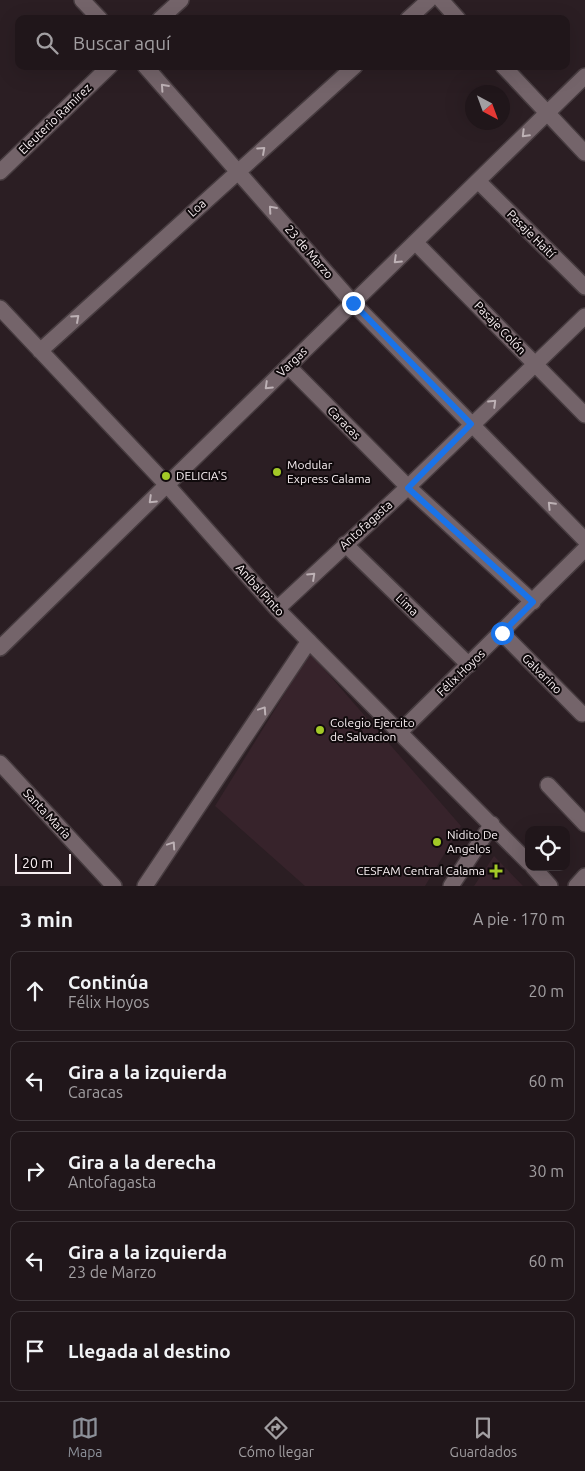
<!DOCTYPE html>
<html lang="es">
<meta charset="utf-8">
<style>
body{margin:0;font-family:Ubuntu,sans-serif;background:#281f23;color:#f1f3f6}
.controls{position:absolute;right:15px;bottom:15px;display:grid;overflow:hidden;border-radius:10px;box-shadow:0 5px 20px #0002}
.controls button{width:45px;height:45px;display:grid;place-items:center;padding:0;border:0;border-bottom:1px solid #3d3539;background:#20161a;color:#f1f3f6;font:25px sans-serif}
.compass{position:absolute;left:465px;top:85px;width:45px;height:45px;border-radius:50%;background:#20161a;box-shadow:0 5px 20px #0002;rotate:139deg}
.scale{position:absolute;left:15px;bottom:12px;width:56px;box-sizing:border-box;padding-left:5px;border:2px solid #f9f0f3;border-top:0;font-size:14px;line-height:18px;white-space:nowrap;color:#f9f0f3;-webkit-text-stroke:4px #100a0c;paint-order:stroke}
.stop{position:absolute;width:15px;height:15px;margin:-11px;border:4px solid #1a73e8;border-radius:50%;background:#fff}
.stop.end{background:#1a73e8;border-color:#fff;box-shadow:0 1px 5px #0008}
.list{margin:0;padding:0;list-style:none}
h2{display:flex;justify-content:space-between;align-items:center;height:65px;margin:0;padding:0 20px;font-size:21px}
h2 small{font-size:16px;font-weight:400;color:#a29fa2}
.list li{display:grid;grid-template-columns:32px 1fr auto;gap:15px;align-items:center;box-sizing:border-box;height:80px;margin:0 10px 10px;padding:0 10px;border:1px solid #3d3539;border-radius:10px}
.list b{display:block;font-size:19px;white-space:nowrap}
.list p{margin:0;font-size:16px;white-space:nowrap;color:#a29fa2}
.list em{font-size:16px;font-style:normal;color:#a29fa2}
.icon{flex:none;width:28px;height:28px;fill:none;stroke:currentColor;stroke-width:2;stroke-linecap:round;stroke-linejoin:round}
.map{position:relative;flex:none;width:585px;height:886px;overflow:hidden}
.search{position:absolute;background:#20161a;box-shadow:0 5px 20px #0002;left:15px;right:15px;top:15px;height:55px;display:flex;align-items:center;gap:12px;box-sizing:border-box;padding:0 18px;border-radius:10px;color:#a29fa2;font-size:19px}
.sheet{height:515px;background:#20161a}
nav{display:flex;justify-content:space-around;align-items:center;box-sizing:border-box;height:70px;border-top:1px solid #3d3539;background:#20161a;font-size:14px;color:#a29fa2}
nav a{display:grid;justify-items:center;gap:2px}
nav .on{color:#8c9099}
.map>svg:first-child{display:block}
.built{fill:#37232b}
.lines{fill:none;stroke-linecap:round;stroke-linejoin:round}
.minor-casing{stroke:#463b3f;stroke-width:18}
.minor{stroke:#74646a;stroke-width:15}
.oneway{stroke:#bdb1b5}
.route{stroke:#1a73e8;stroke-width:6}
.poi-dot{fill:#a3c927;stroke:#100a0c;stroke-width:2}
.labels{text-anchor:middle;stroke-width:4;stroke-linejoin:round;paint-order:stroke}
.street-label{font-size:12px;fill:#f9f0f3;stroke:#100a0c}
.poi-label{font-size:12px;fill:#f9f0f3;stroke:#100a0c;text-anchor:start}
</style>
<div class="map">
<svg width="585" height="886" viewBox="0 0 585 886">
<rect width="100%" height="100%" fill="#2b1e23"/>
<path class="built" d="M310,653L461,826L425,886H305L215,806Z
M494,856L523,886H474Z"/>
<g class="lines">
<g class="minor-casing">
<path id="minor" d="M82,0L100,19
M441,0L458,19
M160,19L181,0
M408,19L429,0
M145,66L353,303L585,540
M503,66L585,153
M0,172L110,66
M478,181L585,287
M415,242L585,415
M0,308L167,485L277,609L529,863
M40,351L355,66
M288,366L408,487L533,602
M345,544L469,665
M277,609L408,487L585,316
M502,633L582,714
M0,648L585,76
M400,732L585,549
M0,763L114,886
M548,785L585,824
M533,867L550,886
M145,886L309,641
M451,886L492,824
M576,886L585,876"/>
</g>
<use href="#minor" class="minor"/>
</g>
<defs><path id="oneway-chevron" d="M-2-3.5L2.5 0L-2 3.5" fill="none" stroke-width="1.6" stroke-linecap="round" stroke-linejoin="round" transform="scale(1.25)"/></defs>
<g class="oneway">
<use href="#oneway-chevron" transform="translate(164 87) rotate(-132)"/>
<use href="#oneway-chevron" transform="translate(525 134) rotate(135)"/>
<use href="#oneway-chevron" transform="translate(262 150) rotate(-42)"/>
<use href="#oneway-chevron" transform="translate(272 209) rotate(-131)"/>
<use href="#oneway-chevron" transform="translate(397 260) rotate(136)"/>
<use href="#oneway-chevron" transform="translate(76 318) rotate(-42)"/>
<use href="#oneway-chevron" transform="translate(268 386) rotate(136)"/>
<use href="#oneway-chevron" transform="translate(493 403) rotate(-44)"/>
<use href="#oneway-chevron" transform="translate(152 500) rotate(136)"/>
<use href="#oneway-chevron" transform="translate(551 505) rotate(-134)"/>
<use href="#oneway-chevron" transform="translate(312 576) rotate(-43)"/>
<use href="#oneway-chevron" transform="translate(263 710) rotate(-56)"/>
<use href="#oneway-chevron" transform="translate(172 845) rotate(-56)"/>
</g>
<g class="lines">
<path class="route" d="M353,303L471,424L408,488L533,602L502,633"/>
</g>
<g class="poi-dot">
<circle cx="277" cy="472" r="5"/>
<circle cx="166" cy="476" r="5"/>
<circle cx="320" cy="730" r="5"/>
<circle cx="437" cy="842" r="5"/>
<path d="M493.5 863.5h5v5h5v5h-5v5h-5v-5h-5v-5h5z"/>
</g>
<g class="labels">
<g class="street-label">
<text transform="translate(55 119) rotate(-44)" y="4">Eleuterio Ramírez</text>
<text transform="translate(197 208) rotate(-42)" y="4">Loa</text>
<text transform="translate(531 234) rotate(45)" y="4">Pasaje Haití</text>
<text transform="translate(309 252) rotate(49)" y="4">23 de Marzo</text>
<text transform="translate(500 328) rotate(46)" y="4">Pasaje Colón</text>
<text transform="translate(292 362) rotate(-44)" y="4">Vargas</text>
<text transform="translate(344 423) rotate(45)" y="4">Caracas</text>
<text transform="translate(366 525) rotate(-42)" y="4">Antofagasta</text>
<text transform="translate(260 590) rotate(48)" y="4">Aníbal Pinto</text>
<text transform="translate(407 605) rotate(44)" y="4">Lima</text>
<text transform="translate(461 673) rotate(-44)" y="4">Félix Hoyos</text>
<text transform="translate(542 674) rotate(45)" y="4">Galvarino</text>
<text transform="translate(47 814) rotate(47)" y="4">Santa María</text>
</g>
<g class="poi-label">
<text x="287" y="469">Modular<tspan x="287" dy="14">Express Calama</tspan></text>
<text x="176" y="480">DELICIA'S</text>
<text x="330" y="727">Colegio Ejercito<tspan x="330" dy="14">de Salvacion</tspan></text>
<text x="447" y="839">Nidito De<tspan x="447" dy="14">Angelos</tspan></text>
<text x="485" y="875" text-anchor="end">CESFAM Central Calama</text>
</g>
</g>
</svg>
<div class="controls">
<button><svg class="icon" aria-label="locate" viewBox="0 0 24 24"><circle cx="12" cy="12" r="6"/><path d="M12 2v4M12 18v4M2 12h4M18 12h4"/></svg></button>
</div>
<svg class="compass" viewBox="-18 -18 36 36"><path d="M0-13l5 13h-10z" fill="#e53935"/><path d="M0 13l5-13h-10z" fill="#a29fa2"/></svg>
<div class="scale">20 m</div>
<div class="stop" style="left:502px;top:633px"></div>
<div class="stop end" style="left:353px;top:303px"></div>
<div class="search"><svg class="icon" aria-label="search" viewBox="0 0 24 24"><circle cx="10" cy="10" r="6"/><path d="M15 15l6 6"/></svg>Buscar aquí</div>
</div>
<section class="sheet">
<h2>3 min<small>A pie · 170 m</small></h2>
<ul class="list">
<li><svg class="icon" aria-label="ahead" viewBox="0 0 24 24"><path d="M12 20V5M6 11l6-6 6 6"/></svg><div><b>Continúa</b><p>Félix Hoyos</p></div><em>20 m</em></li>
<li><svg class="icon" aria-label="left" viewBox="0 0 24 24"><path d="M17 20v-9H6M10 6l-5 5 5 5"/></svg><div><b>Gira a la izquierda</b><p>Caracas</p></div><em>60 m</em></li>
<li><svg class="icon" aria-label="right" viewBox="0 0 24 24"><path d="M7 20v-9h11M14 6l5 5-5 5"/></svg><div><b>Gira a la derecha</b><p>Antofagasta</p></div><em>30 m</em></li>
<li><svg class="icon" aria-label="left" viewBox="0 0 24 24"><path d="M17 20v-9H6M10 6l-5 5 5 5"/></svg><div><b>Gira a la izquierda</b><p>23 de Marzo</p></div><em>60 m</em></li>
<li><svg class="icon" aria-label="arrive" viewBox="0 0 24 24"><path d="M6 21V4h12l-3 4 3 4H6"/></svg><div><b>Llegada al destino</b></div></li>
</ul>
</section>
<nav>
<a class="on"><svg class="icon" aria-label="map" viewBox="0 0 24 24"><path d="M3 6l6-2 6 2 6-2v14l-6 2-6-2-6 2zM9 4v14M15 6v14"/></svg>Mapa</a>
<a><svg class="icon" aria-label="directions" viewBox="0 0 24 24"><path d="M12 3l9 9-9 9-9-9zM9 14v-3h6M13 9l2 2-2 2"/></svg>Cómo llegar</a>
<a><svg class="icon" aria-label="saved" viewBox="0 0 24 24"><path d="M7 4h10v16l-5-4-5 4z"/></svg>Guardados</a>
</nav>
